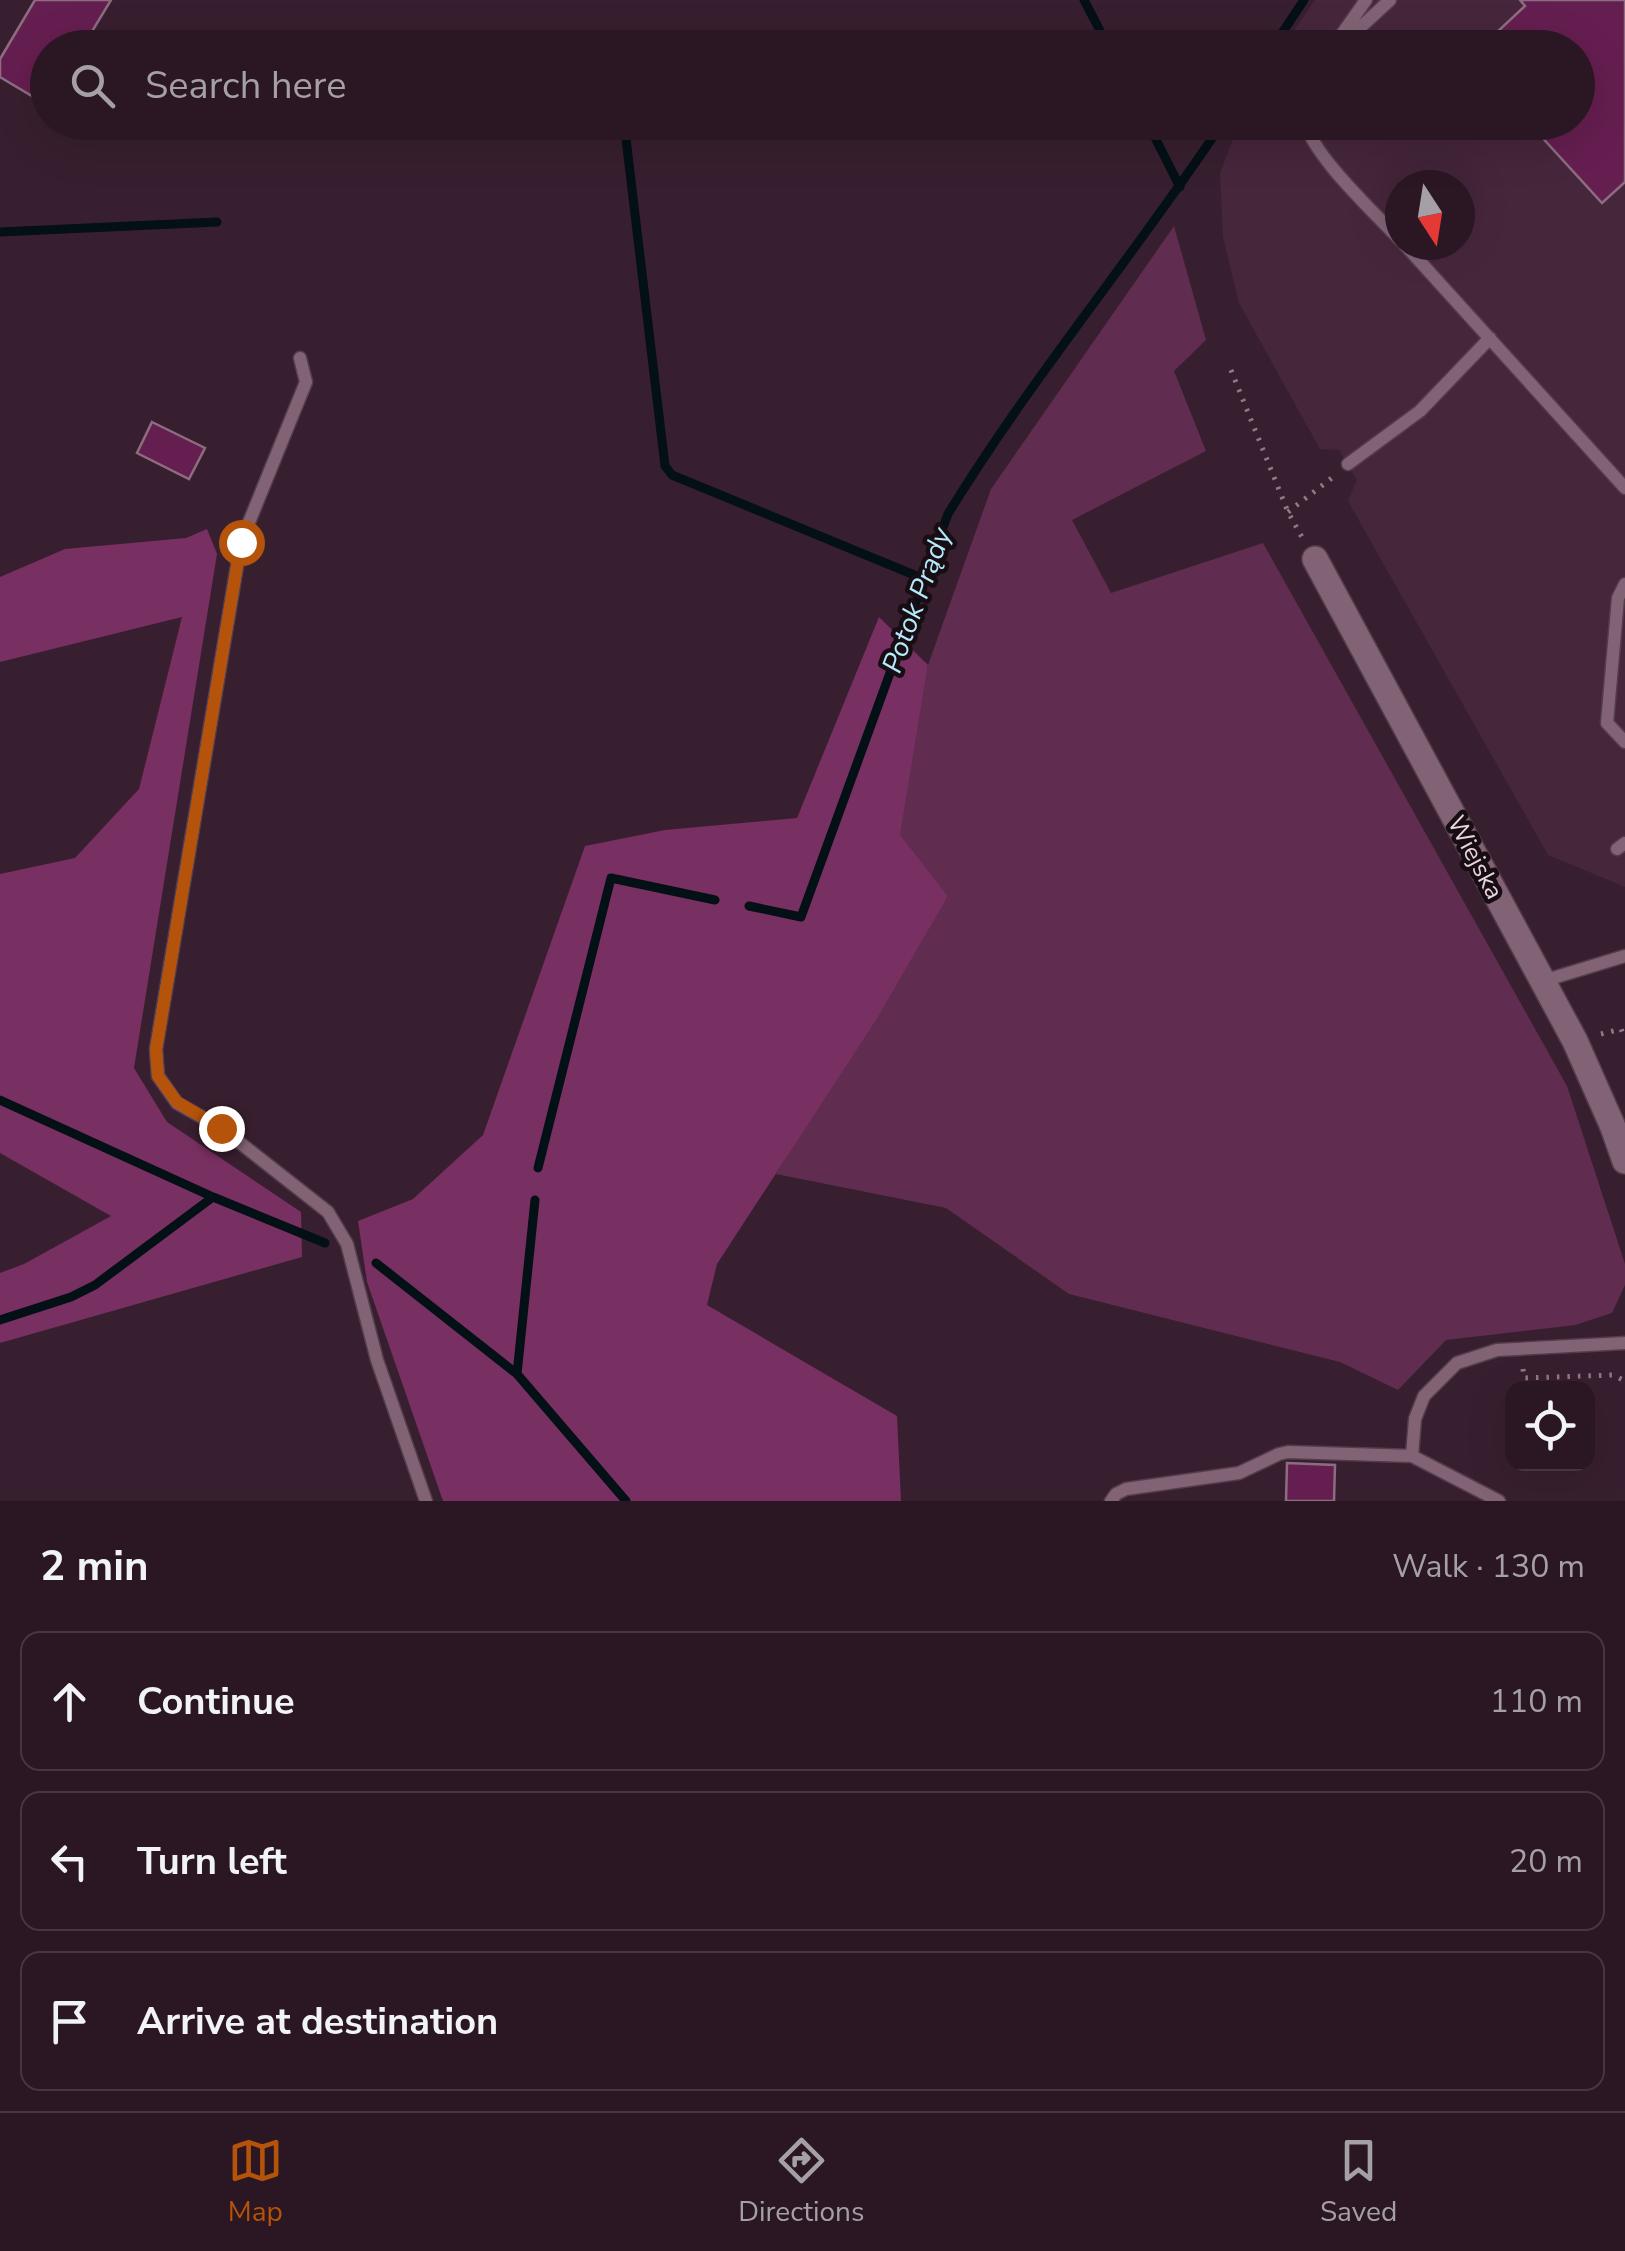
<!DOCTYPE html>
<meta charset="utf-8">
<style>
body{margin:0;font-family:"Nunito Sans",sans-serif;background:#362430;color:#f1f3f6}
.controls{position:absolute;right:30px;bottom:30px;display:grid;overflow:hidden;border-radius:20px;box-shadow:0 10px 40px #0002}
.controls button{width:90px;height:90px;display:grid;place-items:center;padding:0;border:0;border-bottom:2px solid #463641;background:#2a1723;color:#f1f3f6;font:50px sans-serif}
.compass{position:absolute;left:1385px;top:170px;width:90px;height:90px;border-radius:50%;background:#2a1723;box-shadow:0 10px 40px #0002;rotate:168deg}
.stop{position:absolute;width:30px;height:30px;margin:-22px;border:8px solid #b45309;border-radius:50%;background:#fff}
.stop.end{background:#b45309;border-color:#fff;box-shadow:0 2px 10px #0008}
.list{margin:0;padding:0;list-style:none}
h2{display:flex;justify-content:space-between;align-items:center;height:130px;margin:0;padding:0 40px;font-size:42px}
h2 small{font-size:32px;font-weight:400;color:#a59fa6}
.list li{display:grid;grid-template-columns:65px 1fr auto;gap:30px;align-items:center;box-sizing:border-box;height:140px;margin:0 20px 20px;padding:0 20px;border:2px solid #463641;border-radius:20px}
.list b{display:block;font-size:38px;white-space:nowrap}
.list em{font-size:32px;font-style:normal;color:#a59fa6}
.icon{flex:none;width:55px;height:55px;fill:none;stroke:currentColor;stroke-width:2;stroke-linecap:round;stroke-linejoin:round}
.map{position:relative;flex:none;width:1625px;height:1501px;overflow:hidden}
.search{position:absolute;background:#2a1723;box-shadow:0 10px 40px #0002;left:30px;right:30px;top:30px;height:110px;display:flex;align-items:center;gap:25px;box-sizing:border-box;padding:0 35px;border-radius:55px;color:#a59fa6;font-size:38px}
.sheet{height:610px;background:#2a1723}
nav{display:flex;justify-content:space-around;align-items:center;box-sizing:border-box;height:140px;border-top:2px solid #463641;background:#2a1723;font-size:28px;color:#a59fa6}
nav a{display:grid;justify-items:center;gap:5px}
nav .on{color:#b45309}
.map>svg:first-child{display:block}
.built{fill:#46263b;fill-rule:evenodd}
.green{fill:#602c4f}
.forest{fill:#782f61}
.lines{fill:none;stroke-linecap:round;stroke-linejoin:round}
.stream{stroke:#031015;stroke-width:9}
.building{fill:#651e50;stroke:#8c6d80;stroke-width:2.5}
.lane-casing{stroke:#533d4b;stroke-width:15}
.street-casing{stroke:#533d4b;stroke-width:28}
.path{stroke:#8f7a87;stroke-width:5;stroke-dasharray:2.5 8;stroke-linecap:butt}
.lane{stroke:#826376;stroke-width:12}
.street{stroke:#826376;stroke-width:25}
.route{stroke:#b45309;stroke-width:12}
.labels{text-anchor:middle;stroke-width:9;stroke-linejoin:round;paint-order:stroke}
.street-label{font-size:25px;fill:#e7d5e0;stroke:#190d14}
.water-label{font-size:28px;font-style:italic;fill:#b4eafb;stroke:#190d14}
</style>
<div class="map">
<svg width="1625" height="1501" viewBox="0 0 1625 1501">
<rect width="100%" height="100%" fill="#381f2f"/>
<path class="built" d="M1315,0H1625V887L1548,855L1348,501L1357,480L1339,450L1320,449L1239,303L1223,237L1220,173L1239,123L1578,122V48L1283,47ZM1400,185H1460V245H1400Z"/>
<path class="green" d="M1174,226L1206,340L1174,371L1206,451L1072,520L1111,593L1263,543L1567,1086L1625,1264V1285L1612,1313L1575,1325L1446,1340L1398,1390L1340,1362L1069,1294L946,1208L776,1174L948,896L899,835L928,665L991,489Z"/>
<path class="forest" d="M207,529L217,554L134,1068L167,1122L301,1212L302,1257L0,1343V1273L24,1264L111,1216L0,1153V874L75,858L139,789L182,617L0,662V577L65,549L186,538Z
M879,617L928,665L900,835L948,896L876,1020L717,1264L707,1305L897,1416L901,1501H443L367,1282L358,1221L413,1199L483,1135L585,846L665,830L797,818Z"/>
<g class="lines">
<path class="stream" d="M1084,0L1109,48
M615,46V48
M1272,48L1304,0
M624,122L665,466L672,475L924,579
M1147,122L1180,187
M0,232L217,222
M749,906L801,917L948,514C1031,378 1135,255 1223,122
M0,1100L213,1197
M538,1168L611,878L715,900
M535,1200L517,1374L626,1501
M376,1263L517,1374
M0,1320L71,1297L95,1285L213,1197L325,1243"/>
</g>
<path class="building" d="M35,0H111L82,48H48L47,105L0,77V59Z
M1520,0H1625V182L1602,203L1528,122H1578V48H1480L1525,6Z
M152,422L205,448L189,479L137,453Z
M1287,1463L1335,1465L1334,1501H1286Z"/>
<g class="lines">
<g class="lane-casing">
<path id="lane" d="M1337,41L1366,0
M1338,48L1390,0
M1305,122C1313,156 1375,213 1400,240
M1405,245L1625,488
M300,358L306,382L241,542L156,1049L158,1076L177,1103L221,1128L328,1212L347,1244L377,1360L426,1501
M1348,464L1420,411L1490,338
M1625,584L1618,598L1607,723L1625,742
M1617,849L1625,843
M1543,981L1625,956
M1412,1456L1499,1501
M1111,1501L1116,1494L1126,1489L1239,1473L1279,1454L1288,1452L1412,1456L1415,1419L1424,1396L1457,1363L1497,1350L1625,1343"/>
</g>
<g class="street-casing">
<path id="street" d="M1315,559L1575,1041L1613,1127L1625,1161"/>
</g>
<path class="path" d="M1231,370L1288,512L1303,539
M1288,512L1333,477
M1601,1034L1621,1029L1625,1039
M1523,1369L1524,1378L1613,1375L1625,1381"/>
<use href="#lane" class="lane"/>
<use href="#street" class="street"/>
</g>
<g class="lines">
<path class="route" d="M221,1128L177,1102L158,1076L156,1050L241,542"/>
</g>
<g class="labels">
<g class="street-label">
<text transform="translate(1476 857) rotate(62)" y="9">Wiejska</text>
</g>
<g class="water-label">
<text transform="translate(916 600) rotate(-70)" y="10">Potok Prądy</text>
</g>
</g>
</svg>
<div class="controls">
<button><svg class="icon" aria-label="locate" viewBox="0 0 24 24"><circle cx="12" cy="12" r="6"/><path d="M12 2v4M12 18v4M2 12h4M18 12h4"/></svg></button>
</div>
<svg class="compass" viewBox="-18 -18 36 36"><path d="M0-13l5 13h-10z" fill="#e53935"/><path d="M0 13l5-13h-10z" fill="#a59fa6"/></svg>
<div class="stop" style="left:241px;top:542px"></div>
<div class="stop end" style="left:221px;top:1128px"></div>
<div class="search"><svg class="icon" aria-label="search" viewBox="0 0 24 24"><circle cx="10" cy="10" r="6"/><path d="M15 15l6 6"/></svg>Search here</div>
</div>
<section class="sheet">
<h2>2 min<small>Walk · 130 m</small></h2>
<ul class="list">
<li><svg class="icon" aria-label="ahead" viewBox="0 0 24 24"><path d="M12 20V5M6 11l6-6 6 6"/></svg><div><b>Continue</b></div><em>110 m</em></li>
<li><svg class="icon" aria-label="left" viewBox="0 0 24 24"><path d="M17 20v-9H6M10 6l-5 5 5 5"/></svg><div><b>Turn left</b></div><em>20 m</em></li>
<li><svg class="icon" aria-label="arrive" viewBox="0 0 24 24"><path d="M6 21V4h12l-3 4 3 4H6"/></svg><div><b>Arrive at destination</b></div></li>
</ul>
</section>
<nav>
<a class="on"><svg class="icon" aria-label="map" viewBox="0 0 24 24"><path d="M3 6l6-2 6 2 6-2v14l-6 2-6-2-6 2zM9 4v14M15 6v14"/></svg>Map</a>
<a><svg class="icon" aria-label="directions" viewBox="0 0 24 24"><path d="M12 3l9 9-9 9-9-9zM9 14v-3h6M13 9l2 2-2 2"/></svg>Directions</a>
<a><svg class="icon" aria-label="saved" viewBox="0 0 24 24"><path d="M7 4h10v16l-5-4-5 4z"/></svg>Saved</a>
</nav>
